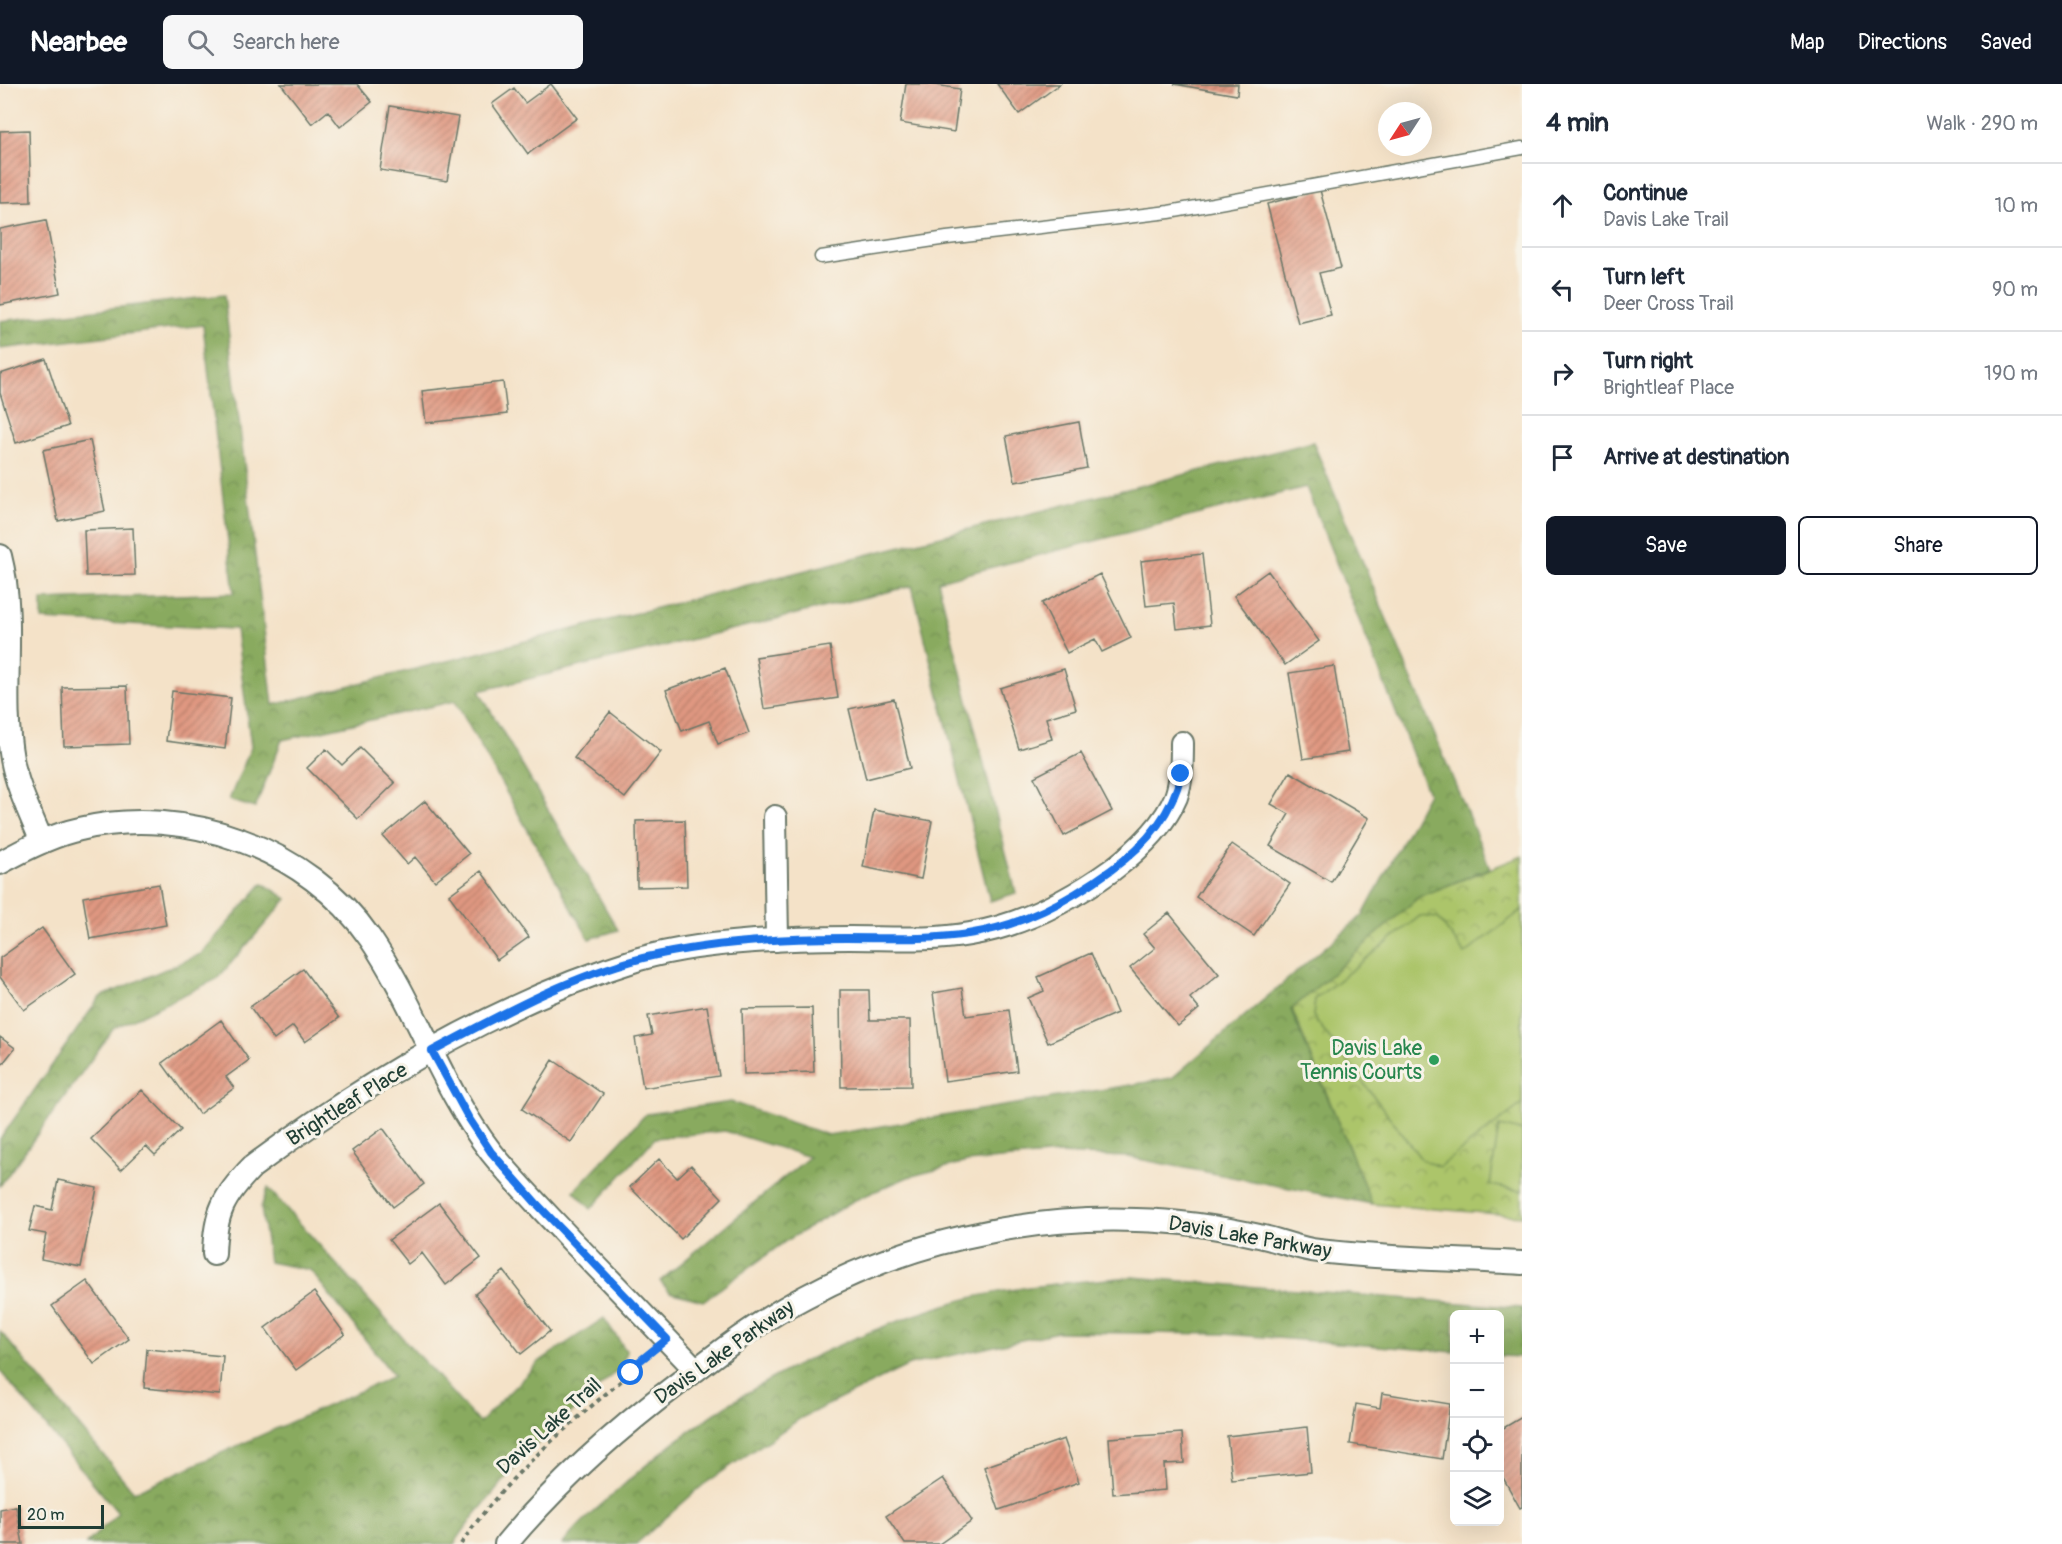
<!DOCTYPE html>
<meta charset="utf-8">
<style>
body{margin:0;font-family:Pangolin,sans-serif;background:#f6f6f7;color:#1f2937}
.controls{position:absolute;right:18px;bottom:18px;display:grid;overflow:hidden;border-radius:9px;box-shadow:0 6px 24px #0002}
.controls button{width:54px;height:54px;display:grid;place-items:center;padding:0;border:0;border-bottom:2px solid #e0e1e3;background:#fff;color:#1f2937;font:30px sans-serif}
.compass{position:absolute;left:1378px;top:18px;width:54px;height:54px;border-radius:50%;background:#fff;box-shadow:0 6px 24px #0002;rotate:234deg}
.scale{position:absolute;left:18px;bottom:15px;width:86px;box-sizing:border-box;padding-left:6px;border:3px solid #1f3d34;border-top:0;font-size:16px;line-height:21px;white-space:nowrap;color:#1f3d34;-webkit-text-stroke:4px #f7f3e8;paint-order:stroke}
.stop{position:absolute;width:18px;height:18px;margin:-14px;border:4px solid #1a73e8;border-radius:50%;background:#fff}
.stop.end{background:#1a73e8;border-color:#fff;box-shadow:0 2px 6px #0008}
.list{margin:0;padding:0;list-style:none}
h2{display:flex;justify-content:space-between;align-items:center;height:78px;margin:0;padding:0 24px;font-size:26px}
h2 small{font-size:20px;font-weight:400;color:#747a83}
.list li{display:grid;grid-template-columns:39px 1fr auto;gap:18px;align-items:center;box-sizing:border-box;height:84px;padding:0 24px;border-top:2px solid #e0e1e3}
.list b{display:block;font-size:22px;white-space:nowrap}
.list p{margin:0;font-size:20px;white-space:nowrap;color:#747a83}
.list em{font-size:20px;font-style:normal;color:#747a83}
.actions{display:flex;gap:12px;padding:18px 24px}
.actions a{flex:1;padding:14px 0;border:2px solid #111827;border-radius:9px;text-align:center;font-size:21px;color:#111827}
.actions .main{background:#111827;color:#fff}
.icon{flex:none;width:33px;height:33px;fill:none;stroke:currentColor;stroke-width:2;stroke-linecap:round;stroke-linejoin:round}
.map{position:relative;flex:none;width:1522px;height:1460px;overflow:hidden}
header{display:flex;align-items:center;gap:36px;box-sizing:border-box;height:84px;padding:0 30px;background:#111827;color:#fff}
header strong{font-size:28px}
nav{display:flex;gap:33px;margin-inline-start:auto;font-size:21px}
.search{width:420px;height:54px;background:#f6f6f7;display:flex;align-items:center;gap:15px;box-sizing:border-box;padding:0 21px;border-radius:9px;color:#747a83;font-size:22px}
main{display:flex}
aside{flex:1;background:#fff}
.map>svg:first-child{display:block}
.forest{fill:url(#forest-crowns);stroke:#54744a;stroke-width:1.5}
.park{fill:url(#park-crowns);stroke:#668150;stroke-width:1.5}
.garden{fill:#acc56b;stroke:#668150;stroke-width:1.5}
.building{fill:url(#building-hatch)}
.lines{fill:none;stroke-linecap:round;stroke-linejoin:round}
.lane-casing{stroke:#6a7768;stroke-width:15}
.street-casing{stroke:#6a7768;stroke-width:26}
.path{stroke:#6a7768;stroke-width:4;stroke-dasharray:4.5 4.5;stroke-linecap:butt}
.lane{stroke:#fff;stroke-width:12}
.street{stroke:#fff;stroke-width:22}
.route{stroke:#1a73e8;stroke-width:8}
.leisure-dot{fill:#2e9e5b;stroke:#f7f3e8;stroke-width:2}
.labels{text-anchor:middle;stroke-width:6;stroke-linejoin:round;paint-order:stroke}
.leisure-label{font-size:21px;fill:#27864d;stroke:#f7f3e8;text-anchor:end}
.street-label{font-size:21px;fill:#1f3d34;stroke:#f7f3e8}
</style>
<header>
<strong>Nearbee</strong>
<div class="search"><svg class="icon" aria-label="search" viewBox="0 0 24 24"><circle cx="10" cy="10" r="6"/><path d="M15 15l6 6"/></svg>Search here</div>
<nav><a>Map</a><a>Directions</a><a>Saved</a></nav>
</header>
<main>
<div class="map">
<svg width="1522" height="1460" viewBox="0 0 1522 1460">
<defs>
<pattern id="forest-crowns" width="20" height="18" patternUnits="userSpaceOnUse" patternTransform="scale(1.5)"><rect width="20" height="18" fill="#89aa5f"/><path d="M2 6a3 3 0 1 1 6 0M12 15a3 3 0 1 1 6 0" fill="none" stroke="#6f8c4f"/></pattern>
<pattern id="park-crowns" width="20" height="18" patternUnits="userSpaceOnUse" patternTransform="scale(1.5)"><rect width="20" height="18" fill="#acc56b"/><path d="M2 6a3 3 0 1 1 6 0M12 15a3 3 0 1 1 6 0" fill="none" stroke="#8ba159"/></pattern>
<pattern id="building-hatch" width="6" height="6" patternUnits="userSpaceOnUse" patternTransform="scale(1.5)"><rect width="6" height="6" fill="#e09881"/><path d="M-1 1l2-2M0 6l6-6M5 7l2-2" fill="none" stroke="#b57d6a"/></pattern>
</defs>
<rect width="100%" height="100%" fill="#f7f3e8"/>
<filter id="ink" filterUnits="userSpaceOnUse"><feTurbulence type="fractalNoise" baseFrequency=".0167" numOctaves="2"/><feDisplacementMap in="SourceGraphic" scale="12" xChannelSelector="R" yChannelSelector="G"/><feConvolveMatrix kernelMatrix="1 2 1 2 8 2 1 2 1" color-interpolation-filters="sRGB"/></filter>
<filter id="wash" filterUnits="userSpaceOnUse"><feTurbulence type="fractalNoise" baseFrequency=".008" numOctaves="4" result="noise"/><feDisplacementMap in="SourceGraphic" scale="24" xChannelSelector="R" yChannelSelector="G"/><feGaussianBlur stdDeviation="1.35" result="paint"/><feColorMatrix in="noise" values="0 0 0 0 0 0 0 0 0 0 0 0 0 0 0 0 0 1.4 0 .05"/><feComposite in="paint" operator="in"/></filter>
<g filter="url(#wash)">
<rect width="100%" height="100%" fill="#f4e2c8"/>
<path class="forest" d="M224,211L273,621L1313,358L1490,784L1419,813L1291,926L1372,1120L1128,1073L1058,1070L967,1078L908,1093L853,1117L786,1157L703,1217L670,1208L660,1197L809,1073L725,1047L655,1054L591,1125L574,1107L646,1030L731,1018L828,1051L1172,994L1363,831L1428,709L1306,403L938,497L1016,809L990,817L912,502L479,607L618,846L589,855L455,617L282,656L255,724L229,716L251,663L236,545L42,536V516L234,509L203,241L0,265V237Z
M263,799L287,815L217,895L114,944L0,1102V1055L100,913L201,870Z
M268,1104L479,1339L540,1277L604,1234L627,1268L620,1284L531,1365L473,1433L454,1460H86L118,1429L0,1287V1247L134,1408L394,1292L310,1186L269,1178L261,1123Z
M1132,1193L1522,1224V1273L1500,1272V1230H1454V1268L1224,1250L1058,1248L909,1281L801,1334L703,1401L636,1460H563C578,1440 599,1423 618,1406C712,1319 818,1262 939,1223C1001,1202 1068,1199 1132,1193Z"/>
<path class="park" d="M1522,772V1132L1372,1120L1292,925L1419,813Z"/>
<path class="garden" d="M1522,826V1020L1439,1083L1421,1075L1313,932L1315,915L1420,832L1438,834L1465,870Z
M1499,1042L1522,1047V1107L1490,1101Z"/>
<g id="blocks">
<path class="building" d="M281,0H357L372,18L340,43L328,27L312,40Z
M551,0L577,34L528,70L492,20L514,4L525,19Z
M906,0H930L960,5L954,48L900,39Z
M997,0H1060L1019,30Z
M1174,0H1238L1237,11Z
M390,22L458,33L447,97L380,86Z
M29,46L31,118L0,119V47Z
M1320,106L1341,184L1319,189L1331,231L1298,239L1267,120Z
M46,136L60,209L0,221V145Z
M46,275L68,342L16,359L0,309V290Z
M503,298L507,330L426,339L422,307Z
M1079,338L1087,384L1015,398L1006,352Z
M90,356L105,427L58,437L43,366Z
M133,444L135,491L86,492L84,446Z
M1202,470L1210,541L1177,545L1174,519L1146,522L1141,477Z
M1268,487L1319,557L1285,581L1234,512Z
M1100,490L1131,554L1102,568L1095,555L1067,569L1042,519Z
M830,562L838,614L764,625L756,573Z
M1334,582L1348,668L1303,675L1289,589Z
M725,584L749,649L718,660L709,637L682,647L666,606Z
M1064,585L1076,625L1046,634L1052,655L1019,665L1000,604Z
M127,602L129,660L64,662L62,603Z
M172,607L231,614L225,665L166,657Z
M894,615L910,684L866,695L849,625Z
M610,628L661,668L625,714L574,674Z
M360,664L395,699L358,735L307,684L326,665L342,681Z
M1081,669L1112,727L1064,752L1034,693Z
M1290,688L1369,734L1331,798L1270,762L1289,730L1271,720Z
M425,717L469,770L435,797L415,773L407,780L383,752Z
M874,726L932,737L921,795L863,783Z
M685,736L687,802L637,803L636,737Z
M1232,760L1290,800L1254,852L1196,813Z
M481,787L529,853L497,876L449,811Z
M159,800L166,841L90,855L83,813Z
M1169,829L1219,890L1190,914L1199,925L1178,942L1130,884L1155,864L1143,850Z
M42,844L75,890L24,926L0,893V874Z
M1091,869L1117,929L1048,959L1028,914L1044,907L1038,893Z
M303,885L339,934L305,958L293,942L274,956L250,923Z
M962,904L966,932L1009,926L1017,987L945,997L933,909Z
M840,906H869L870,936H910L911,1002L841,1003Z
M707,922L719,992L643,1004L635,954L652,951L648,932Z
M812,924L814,988L744,990L742,925Z
M221,936L249,976L226,993L234,1004L199,1030L162,979Z
M0,953L15,964L0,983Z
M553,976L603,1010L571,1058L522,1025Z
M142,1006L181,1046L155,1071L146,1062L121,1086L91,1055Z
M383,1044L424,1100L393,1123L352,1067Z
M659,1075L677,1094L691,1081L722,1114L681,1155L630,1103Z
M58,1096L97,1104L81,1183L41,1175L46,1150L29,1147L35,1122L52,1126Z
M439,1119L481,1174L446,1201L422,1169L408,1180L389,1156Z
M504,1187L550,1247L521,1270L475,1210Z
M87,1197L129,1255L94,1280L52,1222Z
M314,1208L345,1250L296,1286L265,1244Z
M147,1265L223,1272L220,1311L144,1304Z
M1382,1309L1450,1320L1442,1375L1350,1360L1356,1320L1380,1324Z
M1522,1333V1423L1520,1424L1500,1388V1346Z
M1307,1343L1311,1388L1232,1396L1227,1352Z
M1182,1349L1184,1379L1164,1380L1166,1406L1113,1410L1109,1354Z
M1064,1355L1079,1398L999,1426L984,1383Z
M943,1394L972,1437L939,1460H905L886,1432Z
M16,1422L23,1460H0V1425Z"/>
</g>
</g>
<g filter="url(#ink)">
<use href="#blocks" fill-opacity="0" stroke="#6a7768" stroke-width="1.5"/>
<g class="lines">
<g class="lane-casing">
<path id="lane" d="M821,173L947,154L1169,128L1522,64"/>
</g>
<g class="street-casing">
<path id="street" d="M0,472C17,539 0,608 12,675C17,703 31,731 42,758
M775,733L777,856
M0,779C25,765 52,751 80,745C185,720 308,764 370,854C416,922 441,1003 491,1068C516,1099 545,1128 572,1157C614,1200 655,1243 696,1286
M214,1170C215,1129 223,1113 252,1083C369,996 499,918 639,875C700,857 787,854 850,854C890,854 930,857 970,850C1023,841 1069,817 1112,786C1137,767 1164,742 1176,713C1182,696 1182,676 1182,659
M506,1460C557,1399 615,1347 679,1299C719,1268 759,1237 805,1213C905,1159 1022,1132 1136,1136C1177,1137 1219,1143 1259,1152C1279,1156 1299,1165 1319,1167C1386,1175 1455,1175 1522,1179"/>
</g>
<path class="path" d="M461,1460C506,1393 561,1348 621,1297C631,1289 637,1280 647,1272"/>
<use href="#lane" class="lane"/>
<use href="#street" class="street"/>
</g>
</g>
<g class="lines" filter="url(#ink)">
<path class="route" d="M631,1289L636,1280L667,1255L536,1119L491,1068L468,1033L432,967C500,931 568,893 643,874C709,858 779,854 846,854C887,854 927,856 968,850C1022,842 1068,817 1111,786C1146,761 1172,731 1181,690"/>
</g>
<circle class="leisure-dot" cx="1434" cy="976" r="6"/>
<g class="labels">
<g class="leisure-label">
<text x="1422" y="971">Davis Lake<tspan x="1422" dy="24">Tennis Courts</tspan></text>
</g>
<g class="street-label">
<text transform="translate(347 1020) rotate(-32)" y="7">Brightleaf Place</text>
<text transform="translate(1250 1153) rotate(10)" y="7">Davis Lake Parkway</text>
<text transform="translate(724 1268) rotate(-35)" y="7">Davis Lake Parkway</text>
<text transform="translate(549 1342) rotate(-42)" y="7">Davis Lake Trail</text>
</g>
</g>
</svg>
<div class="controls">
<button>+</button>
<button>−</button>
<button><svg class="icon" aria-label="locate" viewBox="0 0 24 24"><circle cx="12" cy="12" r="6"/><path d="M12 2v4M12 18v4M2 12h4M18 12h4"/></svg></button>
<button><svg class="icon" aria-label="layers" viewBox="0 0 24 24"><path d="M12 4l9 5-9 5-9-5zM3 14l9 5 9-5"/></svg></button>
</div>
<svg class="compass" viewBox="-18 -18 36 36"><path d="M0-13l5 13h-10z" fill="#e53935"/><path d="M0 13l5-13h-10z" fill="#747a83"/></svg>
<div class="scale">20 m</div>
<div class="stop" style="left:631px;top:1289px"></div>
<div class="stop end" style="left:1181px;top:690px"></div>
</div>
<aside>
<h2>4 min<small>Walk · 290 m</small></h2>
<ul class="list">
<li><svg class="icon" aria-label="ahead" viewBox="0 0 24 24"><path d="M12 20V5M6 11l6-6 6 6"/></svg><div><b>Continue</b><p>Davis Lake Trail</p></div><em>10 m</em></li>
<li><svg class="icon" aria-label="left" viewBox="0 0 24 24"><path d="M17 20v-9H6M10 6l-5 5 5 5"/></svg><div><b>Turn left</b><p>Deer Cross Trail</p></div><em>90 m</em></li>
<li><svg class="icon" aria-label="right" viewBox="0 0 24 24"><path d="M7 20v-9h11M14 6l5 5-5 5"/></svg><div><b>Turn right</b><p>Brightleaf Place</p></div><em>190 m</em></li>
<li><svg class="icon" aria-label="arrive" viewBox="0 0 24 24"><path d="M6 21V4h12l-3 4 3 4H6"/></svg><div><b>Arrive at destination</b></div></li>
</ul>
<div class="actions"><a class="main">Save</a><a>Share</a></div>
</aside>
</main>
